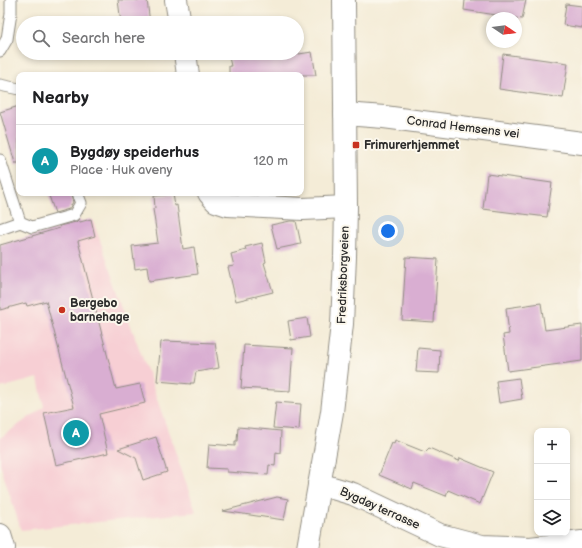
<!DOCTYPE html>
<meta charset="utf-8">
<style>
body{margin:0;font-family:"Balsamiq Sans",sans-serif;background:#f6f6f6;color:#202124}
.controls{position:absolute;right:12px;bottom:12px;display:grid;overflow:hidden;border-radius:8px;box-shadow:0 2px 6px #0003}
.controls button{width:36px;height:36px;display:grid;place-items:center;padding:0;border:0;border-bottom:1px solid #e0e0e0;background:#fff;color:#202124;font:20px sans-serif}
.compass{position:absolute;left:486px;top:12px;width:36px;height:36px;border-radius:50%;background:#fff;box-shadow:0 2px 6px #0003;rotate:103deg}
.you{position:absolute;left:388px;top:231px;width:14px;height:14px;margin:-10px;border:3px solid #fff;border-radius:50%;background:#1a73e8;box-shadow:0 0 0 6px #1a73e833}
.badge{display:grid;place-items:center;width:26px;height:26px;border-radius:50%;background:#c8321e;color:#fff;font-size:13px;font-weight:700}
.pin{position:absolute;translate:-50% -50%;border:2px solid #fff;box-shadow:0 1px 4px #0006}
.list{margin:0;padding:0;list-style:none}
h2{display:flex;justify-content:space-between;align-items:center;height:52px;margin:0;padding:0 16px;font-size:17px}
h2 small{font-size:13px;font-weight:400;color:#757577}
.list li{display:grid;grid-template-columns:26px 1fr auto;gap:12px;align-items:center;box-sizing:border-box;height:72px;padding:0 16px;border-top:1px solid #e0e0e0}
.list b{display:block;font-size:15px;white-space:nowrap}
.list p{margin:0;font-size:13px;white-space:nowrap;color:#757577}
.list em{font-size:13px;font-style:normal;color:#757577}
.icon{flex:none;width:22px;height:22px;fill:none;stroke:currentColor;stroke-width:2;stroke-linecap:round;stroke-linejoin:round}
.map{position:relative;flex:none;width:582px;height:548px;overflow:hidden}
.search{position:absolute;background:#fff;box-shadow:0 2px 6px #0003;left:16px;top:16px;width:288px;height:44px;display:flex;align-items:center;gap:10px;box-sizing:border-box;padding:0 14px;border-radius:22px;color:#757577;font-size:15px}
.panel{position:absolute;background:#fff;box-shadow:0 2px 6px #0003;left:16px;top:72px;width:288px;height:124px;border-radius:8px}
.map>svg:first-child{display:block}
.built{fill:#f7cfd4}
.building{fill:#d9aed2}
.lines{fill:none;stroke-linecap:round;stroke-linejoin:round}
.service-casing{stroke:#908c81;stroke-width:13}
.minor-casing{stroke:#908c81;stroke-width:24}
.tertiary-casing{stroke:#908c81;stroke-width:24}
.service{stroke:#fff;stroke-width:11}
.minor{stroke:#fff;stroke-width:22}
.tertiary{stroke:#fff;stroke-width:22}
.poi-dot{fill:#c8321e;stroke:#fbf7ec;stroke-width:1.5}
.labels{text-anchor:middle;stroke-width:4;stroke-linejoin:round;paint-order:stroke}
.street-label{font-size:12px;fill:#2b2b2b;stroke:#fbf7ec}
.poi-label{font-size:12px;font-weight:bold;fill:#2b2b2b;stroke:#fbf7ec;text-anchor:start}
</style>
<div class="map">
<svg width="582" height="548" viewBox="0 0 582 548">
<rect width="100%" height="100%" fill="#fbf7ec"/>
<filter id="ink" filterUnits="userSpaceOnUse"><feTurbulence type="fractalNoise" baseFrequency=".025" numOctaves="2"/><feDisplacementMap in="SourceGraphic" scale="8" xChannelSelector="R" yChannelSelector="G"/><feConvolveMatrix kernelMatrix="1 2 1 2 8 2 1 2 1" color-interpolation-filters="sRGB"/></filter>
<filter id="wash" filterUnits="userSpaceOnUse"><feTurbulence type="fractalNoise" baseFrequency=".012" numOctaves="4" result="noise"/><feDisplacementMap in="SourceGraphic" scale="16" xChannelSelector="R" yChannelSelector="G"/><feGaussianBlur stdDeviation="0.9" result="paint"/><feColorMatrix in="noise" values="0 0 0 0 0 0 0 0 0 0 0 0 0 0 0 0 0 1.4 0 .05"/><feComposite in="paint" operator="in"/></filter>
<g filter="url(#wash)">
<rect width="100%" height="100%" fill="#f4ecd7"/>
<path class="built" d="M93,221L148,373L196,512L21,530L0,464V438L44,407L38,378L0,388V247Z"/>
<g id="blocks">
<path class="building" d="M118,0H147L150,23H121Z
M465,0H526L522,19L464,10Z
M566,4L582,6V28L563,25Z
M312,52L316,75H229V66H231L228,53H272L273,58Z
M503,54L568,63L563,98L499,89Z
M19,106V163H15L0,112Z
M487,174L552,183L547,217L483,209Z
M48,193H70L73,202L69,209L55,213Z
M173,194L175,206L177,205L183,249L194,247L198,274L149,281L147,267L135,269L132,246L158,243L153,209L155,208L154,196Z
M79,219L80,222L91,219L95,236L78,241L116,389L140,384L145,403L99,414L108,453L56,465L44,413L74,407L46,301L27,306L26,303L0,310V245L60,228L59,226L76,222Z
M290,221H296L301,244L277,249L271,225Z
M262,243L266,262L264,263L273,292L236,301L228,267L234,266L231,254L246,250L245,247Z
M406,257L438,259L434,322L402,320Z
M541,303L545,330L582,325V361L508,371L503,335L509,334L506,308Z
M307,318L310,337L291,340L288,321Z
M165,341L215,343L219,368L196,372L194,383H190L191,384L157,381L161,342Z
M244,345L293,348L290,391L241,388Z
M418,348L440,350L439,373L416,372Z
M519,378L522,399L499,403L496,381Z
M276,402L301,404L299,430L273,428Z
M238,427L281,431L280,453L276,452L275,466L269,465L268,475L227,472V469L207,468L209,444L235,446V441H237Z
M156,437L167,472L143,480L136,458L118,449Z
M395,440L425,452L429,448L459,461L460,458L493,472L480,504L448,490L446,496L414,483L412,489L379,475L392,443L394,444Z
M277,497L288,499L284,520L223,511Z"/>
</g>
</g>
<g filter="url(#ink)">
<use href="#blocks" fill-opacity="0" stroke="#908c81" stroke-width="1"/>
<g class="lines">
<g class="service-casing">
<path id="service" d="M0,51L7,39L11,13V0
M0,85L19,89
M0,160L20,222L0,229
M20,222L32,227L74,215L81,203L77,193"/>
</g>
<g class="minor-casing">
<path id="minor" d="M176,0L180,23
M185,53L188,75
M345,114L384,117L582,143
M209,193L216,201L228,205L303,209L346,207
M319,484L353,494L440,535L482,546L530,548L582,542
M0,535L4,548"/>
</g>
<g class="tertiary-casing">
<path id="tertiary" d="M308,548L332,412L342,324L345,257L346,207L344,0"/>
</g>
<use href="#service" class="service"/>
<use href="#minor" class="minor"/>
<use href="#tertiary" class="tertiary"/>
</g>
</g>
<g class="poi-dot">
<rect x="352" y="141" width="8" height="8" rx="2"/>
<circle cx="62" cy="310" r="4"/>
</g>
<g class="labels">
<g class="street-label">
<text transform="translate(463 127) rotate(7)" y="4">Conrad Hemsens vei</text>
<text transform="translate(343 275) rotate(-88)" y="4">Fredriksborgveien</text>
<text transform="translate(380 508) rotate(24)" y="4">Bygdøy terrasse</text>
</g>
<g class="poi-label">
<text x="364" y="149">Frimurerhjemmet</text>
<text x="70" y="307">Bergebo<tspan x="70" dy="14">barnehage</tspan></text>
</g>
</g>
</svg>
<div class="controls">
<button>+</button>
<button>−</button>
<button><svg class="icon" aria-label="layers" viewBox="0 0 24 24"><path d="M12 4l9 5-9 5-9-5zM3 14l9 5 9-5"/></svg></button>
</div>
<svg class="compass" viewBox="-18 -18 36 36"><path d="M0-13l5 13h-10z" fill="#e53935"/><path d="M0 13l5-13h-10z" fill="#757577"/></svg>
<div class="you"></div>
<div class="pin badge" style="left:76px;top:433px;background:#0f9aa8">A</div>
<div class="search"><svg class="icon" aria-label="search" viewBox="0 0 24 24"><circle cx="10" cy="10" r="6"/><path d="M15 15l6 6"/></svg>Search here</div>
<section class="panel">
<h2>Nearby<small></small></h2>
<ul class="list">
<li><span class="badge" style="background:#0f9aa8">A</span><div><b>Bygdøy speiderhus</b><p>Place · Huk aveny</p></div><em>120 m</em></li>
</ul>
</section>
</div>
